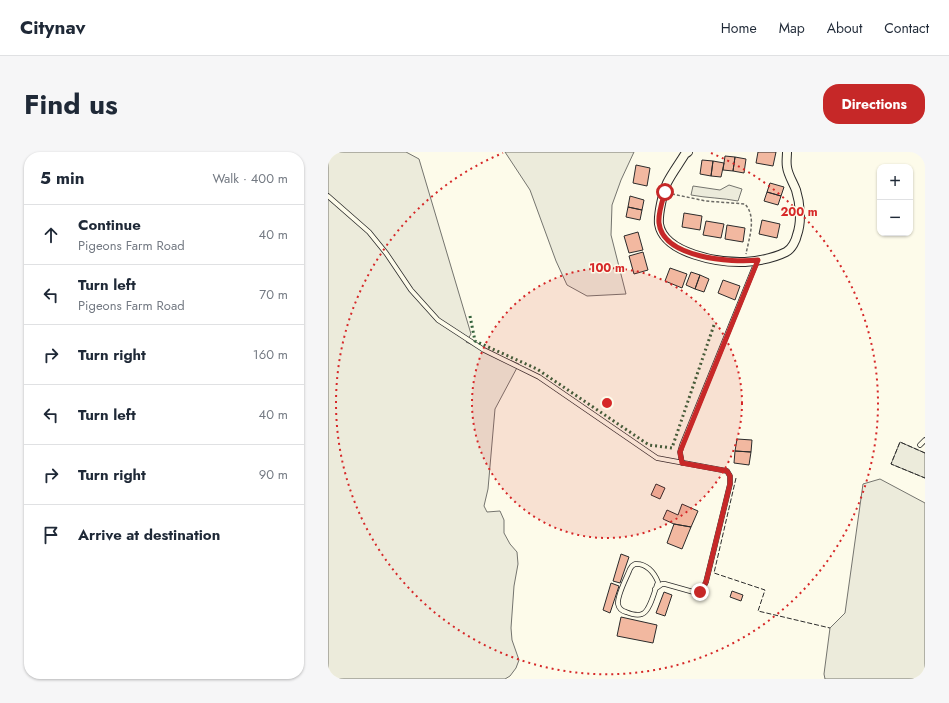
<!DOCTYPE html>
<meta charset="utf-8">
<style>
body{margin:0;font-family:Jost,sans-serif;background:#f6f6f7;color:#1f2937}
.controls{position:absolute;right:12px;top:12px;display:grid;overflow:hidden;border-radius:8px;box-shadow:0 1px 3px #0004}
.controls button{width:36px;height:36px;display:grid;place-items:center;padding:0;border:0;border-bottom:1px solid #e0e1e3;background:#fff;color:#1f2937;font:20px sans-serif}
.stop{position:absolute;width:12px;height:12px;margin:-9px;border:3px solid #c62828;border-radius:50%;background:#fff}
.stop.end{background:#c62828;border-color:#fff;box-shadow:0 1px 4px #0008}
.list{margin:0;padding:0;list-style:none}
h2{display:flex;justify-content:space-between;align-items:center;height:52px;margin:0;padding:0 16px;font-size:17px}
h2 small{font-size:13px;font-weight:400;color:#747a83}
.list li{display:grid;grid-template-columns:26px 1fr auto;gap:12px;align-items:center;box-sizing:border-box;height:60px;padding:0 16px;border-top:1px solid #e0e1e3}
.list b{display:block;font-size:15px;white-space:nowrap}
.list p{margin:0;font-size:13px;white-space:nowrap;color:#747a83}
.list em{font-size:13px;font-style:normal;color:#747a83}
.icon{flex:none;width:22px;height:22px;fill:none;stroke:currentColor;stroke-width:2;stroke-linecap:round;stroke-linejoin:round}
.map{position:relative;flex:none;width:597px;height:527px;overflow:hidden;border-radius:16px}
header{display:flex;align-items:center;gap:24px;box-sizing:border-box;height:56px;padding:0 20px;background:#fff;border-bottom:1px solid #e0e1e3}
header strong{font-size:19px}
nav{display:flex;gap:22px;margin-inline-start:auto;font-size:14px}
.intro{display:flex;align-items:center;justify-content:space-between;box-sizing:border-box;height:96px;padding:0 24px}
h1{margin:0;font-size:28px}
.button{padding:10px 18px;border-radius:16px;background:#c62828;color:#fff;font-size:14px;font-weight:700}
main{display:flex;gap:24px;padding:0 24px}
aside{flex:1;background:#fff;border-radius:16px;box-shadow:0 1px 3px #0004}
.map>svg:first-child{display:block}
.green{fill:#ecebdb;stroke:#74746e}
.building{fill:#f2b8a0;stroke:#2b2b2b}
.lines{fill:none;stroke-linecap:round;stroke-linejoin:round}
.service-casing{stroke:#2b2b2b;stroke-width:5.5}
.minor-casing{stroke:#2b2b2b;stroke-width:10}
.path{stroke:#6a6964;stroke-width:1.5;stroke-dasharray:3 2;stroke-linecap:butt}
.service{stroke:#fdfbea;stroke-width:4}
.minor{stroke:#fdfbea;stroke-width:8}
.hedge{stroke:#34623c;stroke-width:3;stroke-dasharray:2 3;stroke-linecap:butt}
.fence{stroke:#2b2b2b;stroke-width:1;stroke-dasharray:5 2;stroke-linecap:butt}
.route{stroke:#c62828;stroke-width:5}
.ring{fill:none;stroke:#d62828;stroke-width:2;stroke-dasharray:2 4}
.centre{fill:#d62828;stroke:#fdfbea;stroke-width:2}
.ring-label{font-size:12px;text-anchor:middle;font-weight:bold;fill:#d62828;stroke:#fdfbea;stroke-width:3;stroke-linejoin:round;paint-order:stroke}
</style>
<header>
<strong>Citynav</strong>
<nav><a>Home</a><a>Map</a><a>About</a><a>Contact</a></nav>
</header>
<div class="intro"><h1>Find us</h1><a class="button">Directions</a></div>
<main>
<aside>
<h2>5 min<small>Walk · 400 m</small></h2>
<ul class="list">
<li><svg class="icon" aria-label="ahead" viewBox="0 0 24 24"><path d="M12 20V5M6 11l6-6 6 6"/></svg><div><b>Continue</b><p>Pigeons Farm Road</p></div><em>40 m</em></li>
<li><svg class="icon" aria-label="left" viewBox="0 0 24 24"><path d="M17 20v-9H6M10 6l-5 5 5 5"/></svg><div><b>Turn left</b><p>Pigeons Farm Road</p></div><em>70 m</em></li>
<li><svg class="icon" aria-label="right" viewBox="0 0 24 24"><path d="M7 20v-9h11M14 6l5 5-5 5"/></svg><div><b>Turn right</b></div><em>160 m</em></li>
<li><svg class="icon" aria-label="left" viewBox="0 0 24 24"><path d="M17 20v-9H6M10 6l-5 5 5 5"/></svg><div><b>Turn left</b></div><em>40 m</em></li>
<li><svg class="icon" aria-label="right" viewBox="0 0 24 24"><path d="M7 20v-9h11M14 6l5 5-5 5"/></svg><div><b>Turn right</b></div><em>90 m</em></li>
<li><svg class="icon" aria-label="arrive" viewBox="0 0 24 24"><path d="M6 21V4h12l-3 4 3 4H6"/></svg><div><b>Arrive at destination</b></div></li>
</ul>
</aside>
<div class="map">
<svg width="597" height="527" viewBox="0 0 597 527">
<rect width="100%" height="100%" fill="#fdfbea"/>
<path class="green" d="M0,0H78L91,7L143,182L138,190L191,212L167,257L160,337L156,354L159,360L172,359L176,368V381L182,392L189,400L190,412L186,434L183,476L184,488L191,508L188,516L182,524L177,527H0Z
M177,0H306L293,28L284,53L283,83L298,142L259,144L239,133L228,109L202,38Z
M401,33L414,37L410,49C395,46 379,46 363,43L365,34L392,38Z
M572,290L597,301V326L563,312Z
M552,327L597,351V527H497L496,522L502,476L517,461L535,332Z"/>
<path class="building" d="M430,0H448L445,14L428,11Z
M397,4L407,5L405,19L395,18Z
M407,5L418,7L416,21L405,19Z
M374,8L385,9L383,24L372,22Z
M385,9L396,11L393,25L383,24Z
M308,13L322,16L319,34L305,31Z
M442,31L456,35L453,44L439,40Z
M439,40L453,44L450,53L436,49Z
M302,44L316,48L314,58L300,55Z
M300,55L314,58L312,68L298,65Z
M356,61L374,64L372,78L354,75Z
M434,68L452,72L449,86L431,82Z
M378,69L396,72L393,86L375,83Z
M399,73L417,76L415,90L397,87Z
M310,80L315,98L301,101L296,84Z
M315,100L320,118L306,122L301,104Z
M342,116L359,122L354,136L337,129Z
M363,120L372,123L367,137L358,133Z
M372,123L381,127L376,140L367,137Z
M395,128L412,134L407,148L390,141Z
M409,287L424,288L423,300L407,299Z
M407,299L423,300L421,313L406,311Z
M328,332L337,336L332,347L323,343Z
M354,352L370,359L363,375L346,372L335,367L339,358L350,363Z
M346,372L363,375L354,397L339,391Z
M293,402L301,405L292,431L285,429Z
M283,431L291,434L282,461L275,458Z
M404,439L415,443L413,449L402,445Z
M336,440L344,443L337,464L328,461Z
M293,465L329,473L325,491L289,484Z"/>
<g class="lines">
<g class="service-casing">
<path id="service" d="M0,44L41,80L58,101L83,138L110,168L156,198L211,225L329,306L399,319L402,324V332L378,430L375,436L369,441L337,432H334L327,437
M592,293L597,288
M354,311L352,300L354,293L429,109
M307,412C318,411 326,420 330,430C327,437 322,460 314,462C309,464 303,462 298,460C294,459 291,457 290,452C289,443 299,425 302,417L304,414Z"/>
</g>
<g class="minor-casing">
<path id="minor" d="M360,0L357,2C351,12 344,21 339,31C335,40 330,62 331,72C336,102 392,111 417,110C430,109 446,106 458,100C464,97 468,88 469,83C474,69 472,51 468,38C465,30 460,23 459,15C458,10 459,5 459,0"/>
</g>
<path class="path" d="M344,42L378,49L417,52C429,65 421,86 418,102"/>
<use href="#service" class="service"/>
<use href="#minor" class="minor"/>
<path class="hedge" d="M142,164L147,189L209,217L321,293L344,296L387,170"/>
<path class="fence" d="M597,301L572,290L563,312L597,326
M408,326L386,421L437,438L430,459L502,476"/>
</g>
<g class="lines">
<path class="route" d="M337,40C334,50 330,61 331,71C335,106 403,111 430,108L352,300L354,311L399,319L402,324V332L378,430L372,440"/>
</g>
<circle cx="279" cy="251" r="135" fill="#d62828" fill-opacity=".12"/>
<g class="ring">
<circle cx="279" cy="251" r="135"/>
<path d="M383 1A271 271 0 1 1 175 1"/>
</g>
<circle cx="279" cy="251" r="6" class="centre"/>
<g class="ring-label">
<text x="471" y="64">200 m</text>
<text x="279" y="120">100 m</text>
</g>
</svg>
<div class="controls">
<button>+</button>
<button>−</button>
</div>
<div class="stop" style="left:337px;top:40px"></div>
<div class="stop end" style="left:372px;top:440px"></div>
</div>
</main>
